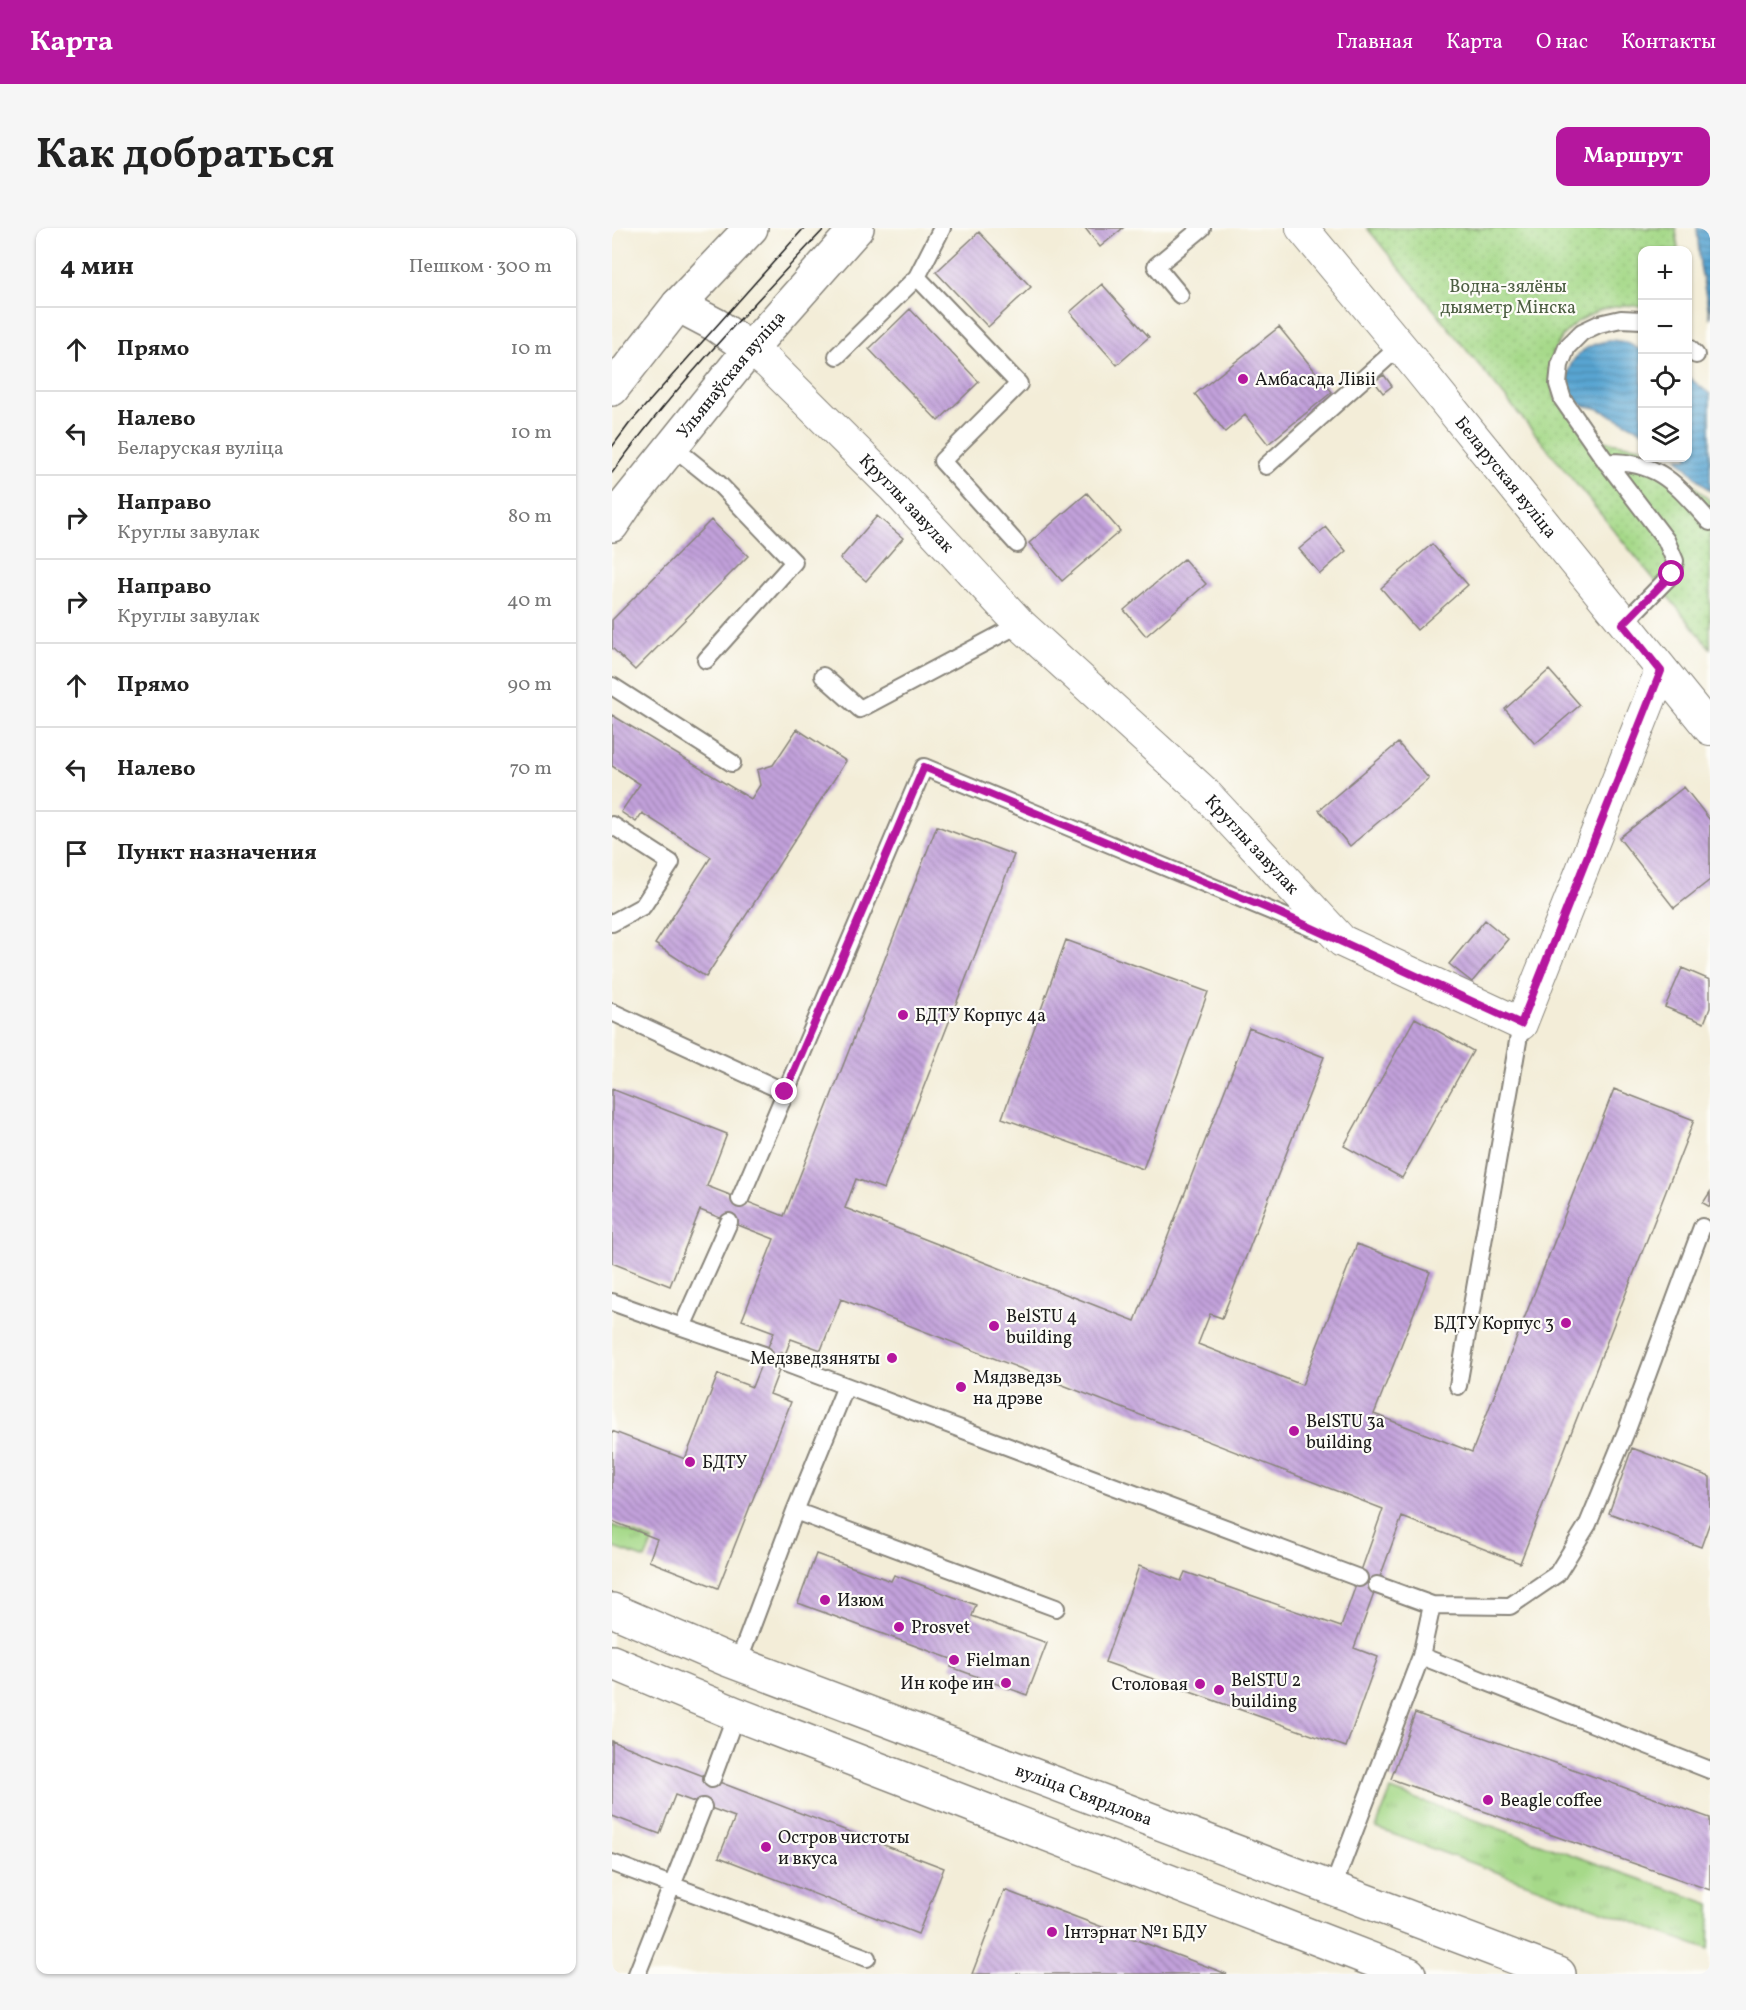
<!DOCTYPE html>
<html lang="ru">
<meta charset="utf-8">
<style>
body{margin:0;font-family:Vollkorn,serif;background:#f6f6f6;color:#222}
.controls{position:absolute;right:18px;top:18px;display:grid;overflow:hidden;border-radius:12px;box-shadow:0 2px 4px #0004}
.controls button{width:54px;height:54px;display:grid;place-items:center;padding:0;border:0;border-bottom:2px solid #e0e0e0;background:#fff;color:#222;font:30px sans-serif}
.stop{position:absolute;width:18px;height:18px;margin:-14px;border:4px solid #b5179e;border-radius:50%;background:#fff}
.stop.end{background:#b5179e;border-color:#fff;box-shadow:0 2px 6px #0008}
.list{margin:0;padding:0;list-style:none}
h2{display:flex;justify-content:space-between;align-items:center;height:78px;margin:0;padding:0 24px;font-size:26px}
h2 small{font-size:20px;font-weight:400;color:#767676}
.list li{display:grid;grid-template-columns:39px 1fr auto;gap:18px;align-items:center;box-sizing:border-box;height:84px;padding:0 24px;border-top:2px solid #e0e0e0}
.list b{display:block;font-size:22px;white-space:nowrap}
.list p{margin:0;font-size:20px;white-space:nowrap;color:#767676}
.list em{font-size:20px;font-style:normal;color:#767676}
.icon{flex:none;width:33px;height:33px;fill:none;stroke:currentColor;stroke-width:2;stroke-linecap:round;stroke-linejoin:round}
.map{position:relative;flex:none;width:1098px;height:1746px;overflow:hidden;border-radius:12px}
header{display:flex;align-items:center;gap:36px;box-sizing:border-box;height:84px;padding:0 30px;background:#b5179e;color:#fff}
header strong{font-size:28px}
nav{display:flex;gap:33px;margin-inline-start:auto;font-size:21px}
.intro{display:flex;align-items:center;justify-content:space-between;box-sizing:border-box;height:144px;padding:0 36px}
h1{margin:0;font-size:42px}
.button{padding:15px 27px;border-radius:12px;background:#b5179e;color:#fff;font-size:21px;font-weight:700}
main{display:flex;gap:36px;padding:0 36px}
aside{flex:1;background:#fff;border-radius:12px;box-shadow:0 2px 4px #0004}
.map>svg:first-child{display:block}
.grass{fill:url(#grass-tufts);stroke:#617a52;stroke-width:1.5}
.park{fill:url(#park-dots);stroke:#617a52;stroke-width:1.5}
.water{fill:url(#water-rules);stroke:#3a6077;stroke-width:1.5}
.building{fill:url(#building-back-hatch)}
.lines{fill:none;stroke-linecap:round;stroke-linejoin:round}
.lane-casing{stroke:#88847a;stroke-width:20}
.street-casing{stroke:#88847a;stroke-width:34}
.primary-casing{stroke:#88847a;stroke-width:36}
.lane{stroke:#fff;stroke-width:16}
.street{stroke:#fff;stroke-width:32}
.primary{stroke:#fff;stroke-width:33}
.tram{stroke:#1c1c1c;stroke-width:1.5}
.route{stroke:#b5179e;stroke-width:8}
.poi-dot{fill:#b5179e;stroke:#fdfcf7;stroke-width:2}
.labels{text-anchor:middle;stroke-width:4.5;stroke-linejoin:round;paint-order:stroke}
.park-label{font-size:18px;fill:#4c5e42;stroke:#fdfcf7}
.street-label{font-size:18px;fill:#1c1c1c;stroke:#fdfcf7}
.poi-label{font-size:18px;fill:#1c1c1c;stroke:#fdfcf7;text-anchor:start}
</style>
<header>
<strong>Карта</strong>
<nav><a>Главная</a><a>Карта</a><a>О нас</a><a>Контакты</a></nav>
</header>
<div class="intro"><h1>Как добраться</h1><a class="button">Маршрут</a></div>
<main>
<aside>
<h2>4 мин<small>Пешком · 300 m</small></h2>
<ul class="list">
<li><svg class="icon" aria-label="ahead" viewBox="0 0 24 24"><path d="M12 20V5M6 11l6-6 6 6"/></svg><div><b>Прямо</b></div><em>10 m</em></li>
<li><svg class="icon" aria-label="left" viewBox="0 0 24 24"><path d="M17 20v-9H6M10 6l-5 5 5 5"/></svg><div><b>Налево</b><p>Беларуская вуліца</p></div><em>10 m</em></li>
<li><svg class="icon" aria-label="right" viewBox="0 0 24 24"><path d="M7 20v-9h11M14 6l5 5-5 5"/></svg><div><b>Направо</b><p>Круглы завулак</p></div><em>80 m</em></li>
<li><svg class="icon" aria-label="right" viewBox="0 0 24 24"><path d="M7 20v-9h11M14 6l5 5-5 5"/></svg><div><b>Направо</b><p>Круглы завулак</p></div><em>40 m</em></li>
<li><svg class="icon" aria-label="ahead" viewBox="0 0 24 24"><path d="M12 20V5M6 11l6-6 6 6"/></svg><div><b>Прямо</b></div><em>90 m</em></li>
<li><svg class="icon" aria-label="left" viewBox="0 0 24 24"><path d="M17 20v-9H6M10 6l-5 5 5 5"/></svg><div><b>Налево</b></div><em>70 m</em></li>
<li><svg class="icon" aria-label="arrive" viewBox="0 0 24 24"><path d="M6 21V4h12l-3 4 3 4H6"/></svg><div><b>Пункт назначения</b></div></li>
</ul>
</aside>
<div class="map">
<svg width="1098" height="1746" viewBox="0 0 1098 1746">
<defs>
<pattern id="grass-tufts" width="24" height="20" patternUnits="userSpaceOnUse" patternTransform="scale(1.5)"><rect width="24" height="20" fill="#a6d989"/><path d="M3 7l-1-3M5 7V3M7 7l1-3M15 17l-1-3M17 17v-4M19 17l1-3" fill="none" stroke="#8eba76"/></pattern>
<pattern id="park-dots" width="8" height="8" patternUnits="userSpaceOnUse" patternTransform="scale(1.5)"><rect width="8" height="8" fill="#a6d989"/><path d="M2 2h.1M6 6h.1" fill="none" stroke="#8eba76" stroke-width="1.8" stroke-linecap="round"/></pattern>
<pattern id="water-rules" width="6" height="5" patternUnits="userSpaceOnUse" patternTransform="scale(1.5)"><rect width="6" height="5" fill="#59a5d2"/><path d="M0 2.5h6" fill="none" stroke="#4986aa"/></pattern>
<pattern id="building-back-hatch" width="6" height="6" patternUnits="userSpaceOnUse" patternTransform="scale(1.5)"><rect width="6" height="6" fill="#c2a1db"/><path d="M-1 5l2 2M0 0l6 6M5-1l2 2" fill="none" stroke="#9d82b1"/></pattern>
</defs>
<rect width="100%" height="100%" fill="#fdfcf7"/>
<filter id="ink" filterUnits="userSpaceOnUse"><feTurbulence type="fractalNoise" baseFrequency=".0167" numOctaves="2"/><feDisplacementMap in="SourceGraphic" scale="12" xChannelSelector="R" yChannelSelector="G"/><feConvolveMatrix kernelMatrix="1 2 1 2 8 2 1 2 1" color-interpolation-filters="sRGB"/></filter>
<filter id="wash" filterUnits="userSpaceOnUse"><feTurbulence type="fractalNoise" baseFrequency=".008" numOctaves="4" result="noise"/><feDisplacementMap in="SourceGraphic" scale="24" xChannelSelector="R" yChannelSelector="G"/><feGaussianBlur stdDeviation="1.35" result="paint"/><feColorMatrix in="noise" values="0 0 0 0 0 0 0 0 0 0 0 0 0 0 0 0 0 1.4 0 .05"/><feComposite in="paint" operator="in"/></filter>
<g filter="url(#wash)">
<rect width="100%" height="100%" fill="#f3edd8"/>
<path class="grass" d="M0,1297L41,1313L33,1331L0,1319Z
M779,1562L1098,1676L1097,1722L764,1600Z"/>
<path class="park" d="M755,0H1064L1066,22H1030V79L1013,77L987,82L965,94L950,108L941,125L938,146L942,169L985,212L1029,219L1030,230H1048L1066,242L1098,273V420Z"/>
<path class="water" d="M1085,0H1098V90L1088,37Z
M1000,112L1014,114L1030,123V203C1017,196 1003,189 989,182C983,179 976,179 971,177C954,168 952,148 961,133C970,119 985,114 1000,112Z
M1076,149L1098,166V263L1065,230H1076Z"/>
<g id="blocks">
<path class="building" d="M473,0H511L488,19Z
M367,4L419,59L376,99L324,44Z
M490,56L537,109L505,137L458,84Z
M298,81L367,154L326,193L257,121Z
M667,99L720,164L656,216L633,187L613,204L583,166Z
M772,147L780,158L771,165L762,153Z
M475,265L508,303L450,353L417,315Z
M265,288L291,310L254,353L228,331Z
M99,292L136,328L23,442L0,420V392Z
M714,299L734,323L708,346L687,321Z
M820,316L856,357L805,402L769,360Z
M572,331L594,356L534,408L512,382Z
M937,442L968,477L923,516L893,481Z
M0,487L139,571L148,557L145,542L161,537L185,501L234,533L94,749L43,716L99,629L30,585L24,594L9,584L28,556L0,538Z
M786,515L817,551L738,618L707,582Z
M1072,559L1098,592V652L1062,680L1007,610Z
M325,598L402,627L272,961L244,951L233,980L523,1093L637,800L712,829L610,1090L598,1086L586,1116L690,1157L745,1016L818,1044L762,1186L860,1224L1002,861L1082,892L908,1335L790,1289L742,1420L766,1429L734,1519L493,1434L527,1338L569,1353L573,1344L729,1399L771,1281L229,1071L209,1122L179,1111L158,1166L179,1174L106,1360L37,1333L45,1311L0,1293V1203L73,1231L106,1146L140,1159L162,1104L130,1092L162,1011L88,982L58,1058L0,1035V861L115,906L95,958L172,988Z
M873,692L896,711L860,754L837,736Z
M454,712L596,764L531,941L390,890Z
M1070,740L1098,752V780L1092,795L1053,779Z
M803,790L861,823L790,950L732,918Z
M1098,964V979L1091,975Z
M1020,1220L1098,1249V1294L1089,1319L997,1285Z
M204,1326L279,1353L282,1347L364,1377L360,1388L435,1415L415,1467L339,1439L342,1432L186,1375Z
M803,1485L1098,1590V1662L779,1551Z
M0,1513L332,1640L306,1706L107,1629L123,1589L63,1567L48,1606L0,1588Z
M392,1662L615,1746H360Z"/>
</g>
</g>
<g filter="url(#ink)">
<use href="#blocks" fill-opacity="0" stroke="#88847a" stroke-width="1.5"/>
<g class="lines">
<g class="lane-casing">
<path id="lane" d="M330,0L305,49L407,156L330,233L405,316
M568,67L544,38L590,0
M1076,119L1084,127
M225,128L305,49
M60,218L106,255L182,334L94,432
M994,234C1049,233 1064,257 1098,294
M654,238L788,118
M1011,396L1060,346L1063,333L1054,312L990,228L951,172L946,156L948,137L955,119L970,104L987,96L1009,91L1030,92
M211,448L248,481L408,396
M0,458L120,535
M0,597L59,635L31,678L0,695
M0,784L173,864
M128,971L312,539L712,705
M117,994L70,1099L152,1127
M0,1074L70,1099
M234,1158L747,1350
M846,1158L909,796
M183,1283L444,1380
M765,1357L820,1377L809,1428L1098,1542
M820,1377L898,1378L945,1346L976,1296L1016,1199L1090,999
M126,1435L183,1283L234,1158L170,1134
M100,1551L124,1486
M0,1635L255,1730
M721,1659L809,1428
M25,1746L91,1579"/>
</g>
<g class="street-casing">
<g id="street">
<path id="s1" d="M690,0L798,130L1098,501"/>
<path id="s2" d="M138,121L156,135L282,260L408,396L590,562L730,713L909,796L1049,443"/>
</g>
</g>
<g class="primary-casing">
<g id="primary">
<path d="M66,77L104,97L138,121"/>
<path d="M0,161L66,77L139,0"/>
<path id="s3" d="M0,297L16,273L138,121L245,0"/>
<path id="s4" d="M0,1382L114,1431L947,1746"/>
<path d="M0,1434L124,1486L797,1746"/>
</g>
</g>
<use href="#lane" class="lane"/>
<use href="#street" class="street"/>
<use href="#primary" class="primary"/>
<path class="tram" d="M0,219L17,196L192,0
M0,245C63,158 139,79 213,0"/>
</g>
</g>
<g class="lines" filter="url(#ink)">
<path class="route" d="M173,864L312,539L667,685L909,796L1049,443L1011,396L1060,346"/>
</g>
<g class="poi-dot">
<circle cx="631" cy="151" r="6"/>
<circle cx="291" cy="787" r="6"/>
<circle cx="954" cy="1095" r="6"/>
<circle cx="382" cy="1098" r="6"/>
<circle cx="280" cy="1130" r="6"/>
<circle cx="349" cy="1159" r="6"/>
<circle cx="682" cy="1203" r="6"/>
<circle cx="78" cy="1234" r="6"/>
<circle cx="213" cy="1372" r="6"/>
<circle cx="287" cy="1399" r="6"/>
<circle cx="342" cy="1432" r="6"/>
<circle cx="394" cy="1455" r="6"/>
<circle cx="588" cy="1456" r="6"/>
<circle cx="607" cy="1462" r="6"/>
<circle cx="876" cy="1572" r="6"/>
<circle cx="154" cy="1619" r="6"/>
<circle cx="440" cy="1704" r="6"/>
</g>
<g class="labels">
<g class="park-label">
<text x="896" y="64">Водна-зялёны<tspan x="896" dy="21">дыяметр Мінска</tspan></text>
</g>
<g class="street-label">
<text dy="6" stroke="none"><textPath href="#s3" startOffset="192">Ульянаўская вуліца</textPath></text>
<text dy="6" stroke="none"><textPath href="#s1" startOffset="322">Беларуская вуліца</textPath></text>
<text dy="6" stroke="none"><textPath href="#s2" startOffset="220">Круглы завулак</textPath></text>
<text dy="6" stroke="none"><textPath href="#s2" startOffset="706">Круглы завулак</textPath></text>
<text dy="6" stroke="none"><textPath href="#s4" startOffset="507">вуліца Свярдлова</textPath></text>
</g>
<g class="poi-label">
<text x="643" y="157">Амбасада Лівіі</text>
<text x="303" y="793">БДТУ Корпус 4а</text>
<text x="394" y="1094">BelSTU 4<tspan x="394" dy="21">building</tspan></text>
<text x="942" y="1101" text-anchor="end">БДТУ Корпус 3</text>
<text x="268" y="1136" text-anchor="end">Медзведзяняты</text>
<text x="361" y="1155">Мядзведзь<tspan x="361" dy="21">на дрэве</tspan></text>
<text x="694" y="1199">BelSTU 3a<tspan x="694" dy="21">building</tspan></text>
<text x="90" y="1240">БДТУ</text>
<text x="225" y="1378">Изюм</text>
<text x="299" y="1405">Prosvet</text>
<text x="354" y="1438">Fielman</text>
<text x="619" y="1458">BelSTU 2<tspan x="619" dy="21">building</tspan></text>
<text x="382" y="1461" text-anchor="end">Ин кофе ин</text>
<text x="576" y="1462" text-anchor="end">Столовая</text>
<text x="888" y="1578">Beagle coffee</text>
<text x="166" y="1615">Остров чистоты<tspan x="166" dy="21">и вкуса</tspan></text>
<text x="452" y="1710">Інтэрнат №1 БДУ</text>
</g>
</g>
</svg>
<div class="controls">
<button>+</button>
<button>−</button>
<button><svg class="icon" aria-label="locate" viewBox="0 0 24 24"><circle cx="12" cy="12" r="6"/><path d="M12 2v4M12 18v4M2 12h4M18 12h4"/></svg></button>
<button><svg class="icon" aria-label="layers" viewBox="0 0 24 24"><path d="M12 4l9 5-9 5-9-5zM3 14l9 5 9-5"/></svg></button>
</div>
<div class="stop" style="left:1060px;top:346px"></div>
<div class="stop end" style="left:173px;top:864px"></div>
</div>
</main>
